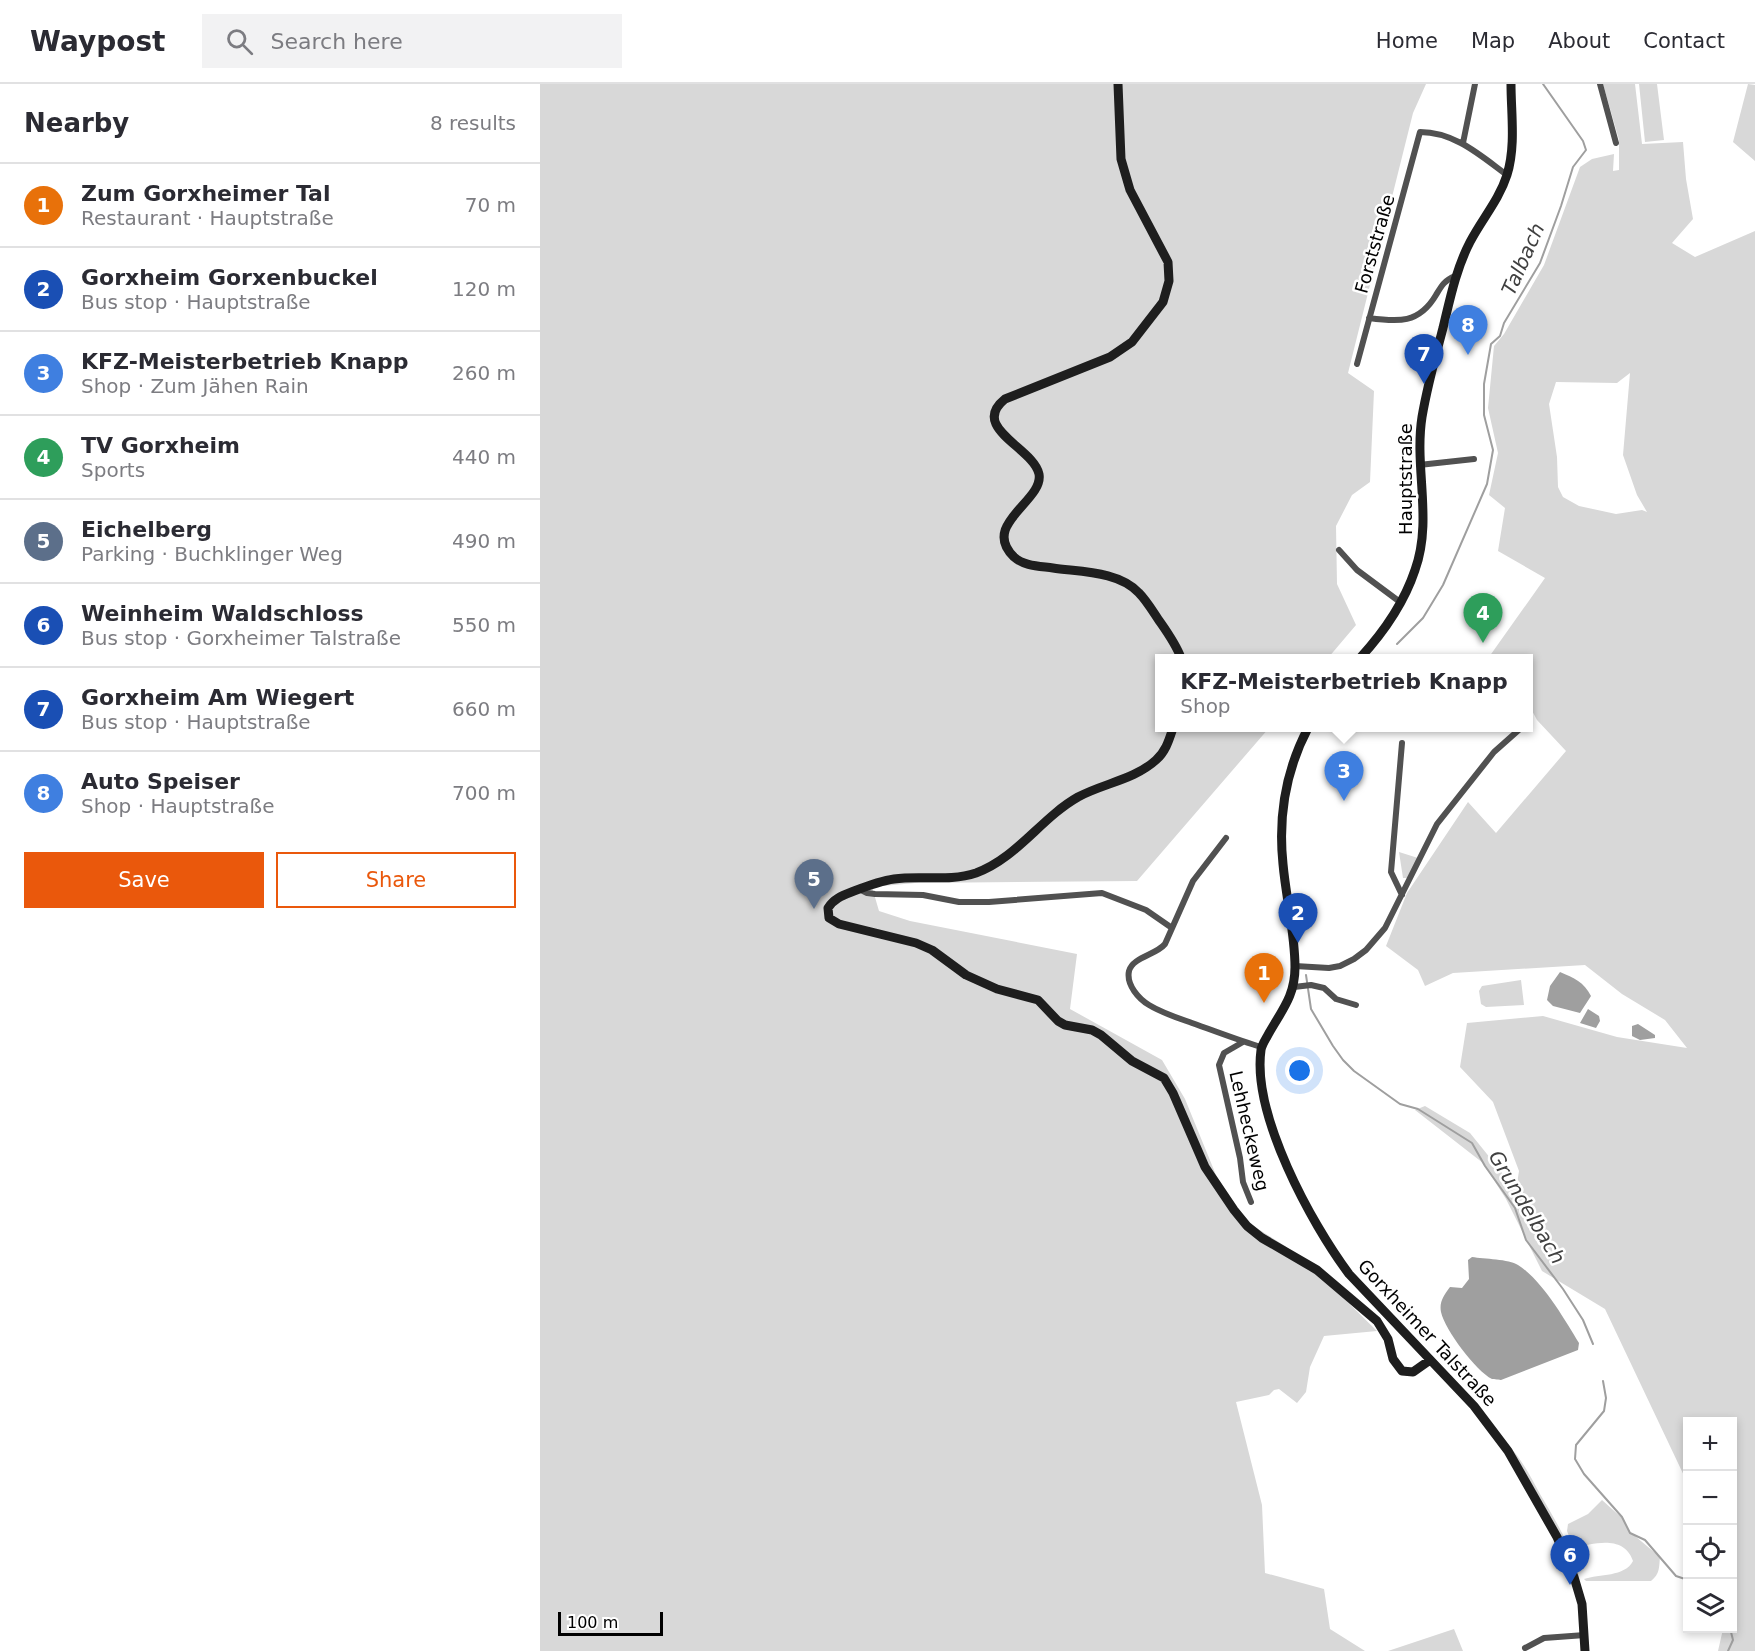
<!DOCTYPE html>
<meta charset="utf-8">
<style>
body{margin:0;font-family:"DejaVu Sans",sans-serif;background:#f2f2f3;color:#2b2b33}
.controls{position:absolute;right:18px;bottom:18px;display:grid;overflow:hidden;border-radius:0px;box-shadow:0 3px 9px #0003}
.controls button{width:54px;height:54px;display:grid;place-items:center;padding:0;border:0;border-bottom:2px solid #e1e1e2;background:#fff;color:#2b2b33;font:30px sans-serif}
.scale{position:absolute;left:18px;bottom:15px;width:105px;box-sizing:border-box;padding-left:6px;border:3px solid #000;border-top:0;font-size:16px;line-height:21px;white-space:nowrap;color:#000;-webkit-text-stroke:4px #fff;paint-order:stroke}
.you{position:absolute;left:760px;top:987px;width:21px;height:21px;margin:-15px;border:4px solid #fff;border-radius:50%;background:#1a73e8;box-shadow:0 0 0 9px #1a73e833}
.badge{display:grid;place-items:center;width:39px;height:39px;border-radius:50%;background:#ea580c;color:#fff;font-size:20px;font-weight:700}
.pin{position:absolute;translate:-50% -50px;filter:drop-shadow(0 2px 3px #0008)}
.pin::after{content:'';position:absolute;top:32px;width:21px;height:18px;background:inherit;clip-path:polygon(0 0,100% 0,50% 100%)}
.popup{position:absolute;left:615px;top:570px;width:378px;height:78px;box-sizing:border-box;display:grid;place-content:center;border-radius:0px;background:#fff;filter:drop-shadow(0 2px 4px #0005);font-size:20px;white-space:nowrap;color:#7c7c81}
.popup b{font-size:22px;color:#2b2b33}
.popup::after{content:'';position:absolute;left:50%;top:100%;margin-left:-12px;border:12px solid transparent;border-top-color:#fff}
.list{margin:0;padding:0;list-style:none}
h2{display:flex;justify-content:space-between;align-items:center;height:78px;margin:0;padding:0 24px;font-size:26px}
h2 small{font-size:20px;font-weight:400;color:#7c7c81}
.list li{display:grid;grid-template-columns:39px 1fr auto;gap:18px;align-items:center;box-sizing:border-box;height:84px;padding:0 24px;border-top:2px solid #e1e1e2}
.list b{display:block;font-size:22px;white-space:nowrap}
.list p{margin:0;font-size:20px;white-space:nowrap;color:#7c7c81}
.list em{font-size:20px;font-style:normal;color:#7c7c81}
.actions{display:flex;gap:12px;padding:18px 24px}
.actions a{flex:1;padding:14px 0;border:2px solid #ea580c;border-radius:0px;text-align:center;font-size:21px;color:#ea580c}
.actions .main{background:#ea580c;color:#fff}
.icon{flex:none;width:33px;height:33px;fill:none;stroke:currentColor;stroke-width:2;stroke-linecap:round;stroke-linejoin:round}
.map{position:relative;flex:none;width:1215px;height:1567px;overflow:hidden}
header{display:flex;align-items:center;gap:36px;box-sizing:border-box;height:84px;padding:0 30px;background:#fff;border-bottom:2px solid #e1e1e2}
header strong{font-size:28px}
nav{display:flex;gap:33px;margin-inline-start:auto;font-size:21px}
.search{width:420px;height:54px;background:#f2f2f3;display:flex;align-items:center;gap:15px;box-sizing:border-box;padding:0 21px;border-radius:0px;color:#7c7c81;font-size:22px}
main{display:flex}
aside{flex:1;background:#fff}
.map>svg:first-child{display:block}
.green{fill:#d8d8d8;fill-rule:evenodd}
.water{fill:#9f9f9f}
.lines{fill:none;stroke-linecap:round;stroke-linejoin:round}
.stream{stroke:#9f9f9f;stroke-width:2}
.street{stroke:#515151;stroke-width:6}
.secondary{stroke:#1e1e1e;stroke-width:9}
.labels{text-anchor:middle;stroke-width:5;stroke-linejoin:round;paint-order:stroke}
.street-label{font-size:18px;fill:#000;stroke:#fff}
.water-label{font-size:20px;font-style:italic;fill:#404040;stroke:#fff}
</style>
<header>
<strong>Waypost</strong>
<div class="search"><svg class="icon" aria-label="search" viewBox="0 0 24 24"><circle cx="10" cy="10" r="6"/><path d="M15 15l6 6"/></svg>Search here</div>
<nav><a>Home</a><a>Map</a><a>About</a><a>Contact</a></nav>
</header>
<main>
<aside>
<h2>Nearby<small>8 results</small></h2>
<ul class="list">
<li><span class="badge" style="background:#e8710a">1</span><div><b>Zum Gorxheimer Tal</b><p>Restaurant · Hauptstraße</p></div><em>70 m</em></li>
<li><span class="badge" style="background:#1a4fb4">2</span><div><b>Gorxheim Gorxenbuckel</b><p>Bus stop · Hauptstraße</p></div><em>120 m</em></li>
<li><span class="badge" style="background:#3f7fe0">3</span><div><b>KFZ-Meisterbetrieb Knapp</b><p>Shop · Zum Jähen Rain</p></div><em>260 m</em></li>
<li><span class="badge" style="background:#2e9e5b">4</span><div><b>TV Gorxheim</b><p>Sports</p></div><em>440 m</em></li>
<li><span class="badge" style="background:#5c6f8a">5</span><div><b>Eichelberg</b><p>Parking · Buchklinger Weg</p></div><em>490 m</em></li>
<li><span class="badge" style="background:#1a4fb4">6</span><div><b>Weinheim Waldschloss</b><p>Bus stop · Gorxheimer Talstraße</p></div><em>550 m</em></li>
<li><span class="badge" style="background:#1a4fb4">7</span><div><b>Gorxheim Am Wiegert</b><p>Bus stop · Hauptstraße</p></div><em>660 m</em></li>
<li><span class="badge" style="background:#3f7fe0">8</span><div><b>Auto Speiser</b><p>Shop · Hauptstraße</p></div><em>700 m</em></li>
</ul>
<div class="actions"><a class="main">Save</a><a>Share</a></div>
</aside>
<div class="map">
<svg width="1215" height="1567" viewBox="0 0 1215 1567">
<rect width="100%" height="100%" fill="#fff"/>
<path class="green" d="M0,0H886L873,29L808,289L834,307L830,398L812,411L796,442L797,500L816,541L788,574H620V644H729L597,797L375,799L332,803L339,827L370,837L537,870L530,925L622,976L645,1015L676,1091L696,1122L712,1141L745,1162L779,1190L837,1247L784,1252L770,1283L766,1308L757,1319L739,1305L734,1306L729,1311L696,1318L722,1421L725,1489L784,1505L790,1545L825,1567H0Z
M1063,0H1095L1102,60L1143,58L1146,95L1153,135L1132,159L1155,173L1215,147V1567H1178L1183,1545L1192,1544L1193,1510L1195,1499L1192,1493V1338H1148L1147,1398L1065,1225L1002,1187L966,1115L943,1079L875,1026L885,1022L930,1049L976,1106L979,1087L953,1018L920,983L927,939L1003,932L1077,953L1147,964L1125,936L1082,910L1045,881L913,889L885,902L878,886L846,862L867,809L928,718L956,749L1026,667L997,636L989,621L988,574H936L949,573L1005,494L958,467L965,424L949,411L958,369L948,324L954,262L964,250L1004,181L1040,83L1052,75L1074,70L1073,87L1079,86V56ZM1090,289L1083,371L1097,411L1107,428L1102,426L1076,430L1039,422L1023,413L1018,403L1017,373L1009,320L1016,298L1077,299Z
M1099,0H1117L1124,56L1105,58Z
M1208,0L1215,1V77L1193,58Z
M859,768L878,774L867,794H863Z
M981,896L984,921L946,923L941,920L939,907L942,902Z
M966,1359C981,1373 990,1392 1000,1410C1014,1434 1029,1459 1039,1486H1037L1004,1422Z
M1062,1416L1082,1434L1089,1447L1120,1473C1119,1483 1120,1490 1111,1497H1046L1044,1495C1059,1490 1085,1493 1093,1477C1084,1451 1055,1459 1034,1464L1027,1447L1028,1440L1048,1430Z
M914,1545L923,1567H848Z"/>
<path class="water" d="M1020,888C1034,894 1044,898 1051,912L1040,929L1013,922L1007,916L1010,902Z
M1048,925L1059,932L1060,937L1056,944L1040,939Z
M1098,940L1115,951V954L1100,956L1092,952V942Z
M932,1173C944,1175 969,1175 978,1181C1002,1196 1025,1236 1039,1259L1038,1266L961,1296C961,1296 953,1295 952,1295C936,1287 905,1246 901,1228C899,1218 904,1211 910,1203L922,1204L929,1195L928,1176Z"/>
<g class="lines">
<path class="stream" d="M857,560L883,534L903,501L947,400L953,366L944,331V300L951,260L960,252L964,239L1000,179L1021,122L1033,83L1046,66L1043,57L1003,0
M766,891L771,925L793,962L803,976L814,987L860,1020L878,1025L932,1059L945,1082L975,1124L986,1156L1023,1205L1043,1236L1053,1260
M1063,1297L1066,1314L1064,1327L1036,1361L1035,1375L1044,1390L1082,1433L1090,1449L1105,1456L1136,1492L1148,1496
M1188,1567L1193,1556L1190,1544"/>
<path class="street" d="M1060,0L1076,59
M923,59L935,0
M829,234C858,238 879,240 896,211C902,201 904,197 915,192
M817,280L880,48C915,48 941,72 967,91
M879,381L934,375
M799,466L817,486L860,518
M862,659L851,788L862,811
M686,754L653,797L625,860C616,871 593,873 589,887C586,901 599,915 609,921C622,929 638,934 652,939C675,947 698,956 721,963
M319,805L327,809L335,810L383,811L419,818H449L562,809L606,826L632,844
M755,882L789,884L800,882L814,875L826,866L845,844L897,740L954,668L981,644
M754,903L771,901L784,904L796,915L816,921
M703,958L684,969L679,981L700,1074L703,1098L711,1118
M985,1564L1004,1554L1045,1551"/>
<path class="secondary" d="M578,0L581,75L590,106L628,178L629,197L623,218L592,258L570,273L465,315C429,344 494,364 499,390C504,417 440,440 474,473C484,482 499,482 513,484C540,488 579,487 599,509C606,516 612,526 618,535C627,548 636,560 641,574
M820,574C843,549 864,519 875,486C893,436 874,384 882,333C887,303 895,274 903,244C910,215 916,185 930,158C942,135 959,116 967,91C976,62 971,29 971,0
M633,644C629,656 626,667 616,676C594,696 564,699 538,713C501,734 477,774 436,789C409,798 381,791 354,795C340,797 327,802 314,807C304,811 294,814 288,824L289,834L299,840L376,859L392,866L426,891L457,905L498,916L518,937L525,941L552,946L561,951L592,977L624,994L633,1009L665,1083L694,1126L707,1142L722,1154L777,1186L837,1237L848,1255L853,1275L862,1287L873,1288L890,1276
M768,644C746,686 738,732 743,780C746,814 755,849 755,883C755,912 742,926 729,949C726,955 722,960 721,966C712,1031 771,1139 809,1190L934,1322L968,1367L1017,1453L1034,1493L1042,1520L1045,1567"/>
</g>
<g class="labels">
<g class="street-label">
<text transform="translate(835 160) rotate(-74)" y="6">Forststraße</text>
<text transform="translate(866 395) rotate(-90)" y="6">Hauptstraße</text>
<text transform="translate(709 1047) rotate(77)" y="6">Lehheckeweg</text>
<text transform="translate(887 1249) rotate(47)" y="6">Gorxheimer Talstraße</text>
</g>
<g class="water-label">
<text transform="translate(983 175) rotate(-66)" y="7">Talbach</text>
<text transform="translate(987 1123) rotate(59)" y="7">Grundelbach</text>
</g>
</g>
</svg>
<div class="controls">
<button>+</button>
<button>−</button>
<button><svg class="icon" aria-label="locate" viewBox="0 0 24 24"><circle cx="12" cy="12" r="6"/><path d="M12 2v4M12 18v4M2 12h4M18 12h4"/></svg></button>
<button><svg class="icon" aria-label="layers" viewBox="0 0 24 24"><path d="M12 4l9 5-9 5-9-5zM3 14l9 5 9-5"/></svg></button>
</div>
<div class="scale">100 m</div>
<div class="you"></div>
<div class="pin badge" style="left:724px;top:919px;background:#e8710a">1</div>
<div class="pin badge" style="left:758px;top:859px;background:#1a4fb4">2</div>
<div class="pin badge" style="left:804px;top:717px;background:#3f7fe0">3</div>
<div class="popup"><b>KFZ-Meisterbetrieb Knapp</b>Shop</div>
<div class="pin badge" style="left:943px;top:559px;background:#2e9e5b">4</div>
<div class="pin badge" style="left:274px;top:825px;background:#5c6f8a">5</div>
<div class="pin badge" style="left:1030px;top:1501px;background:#1a4fb4">6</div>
<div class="pin badge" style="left:884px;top:300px;background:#1a4fb4">7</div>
<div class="pin badge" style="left:928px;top:271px;background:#3f7fe0">8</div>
</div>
</main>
